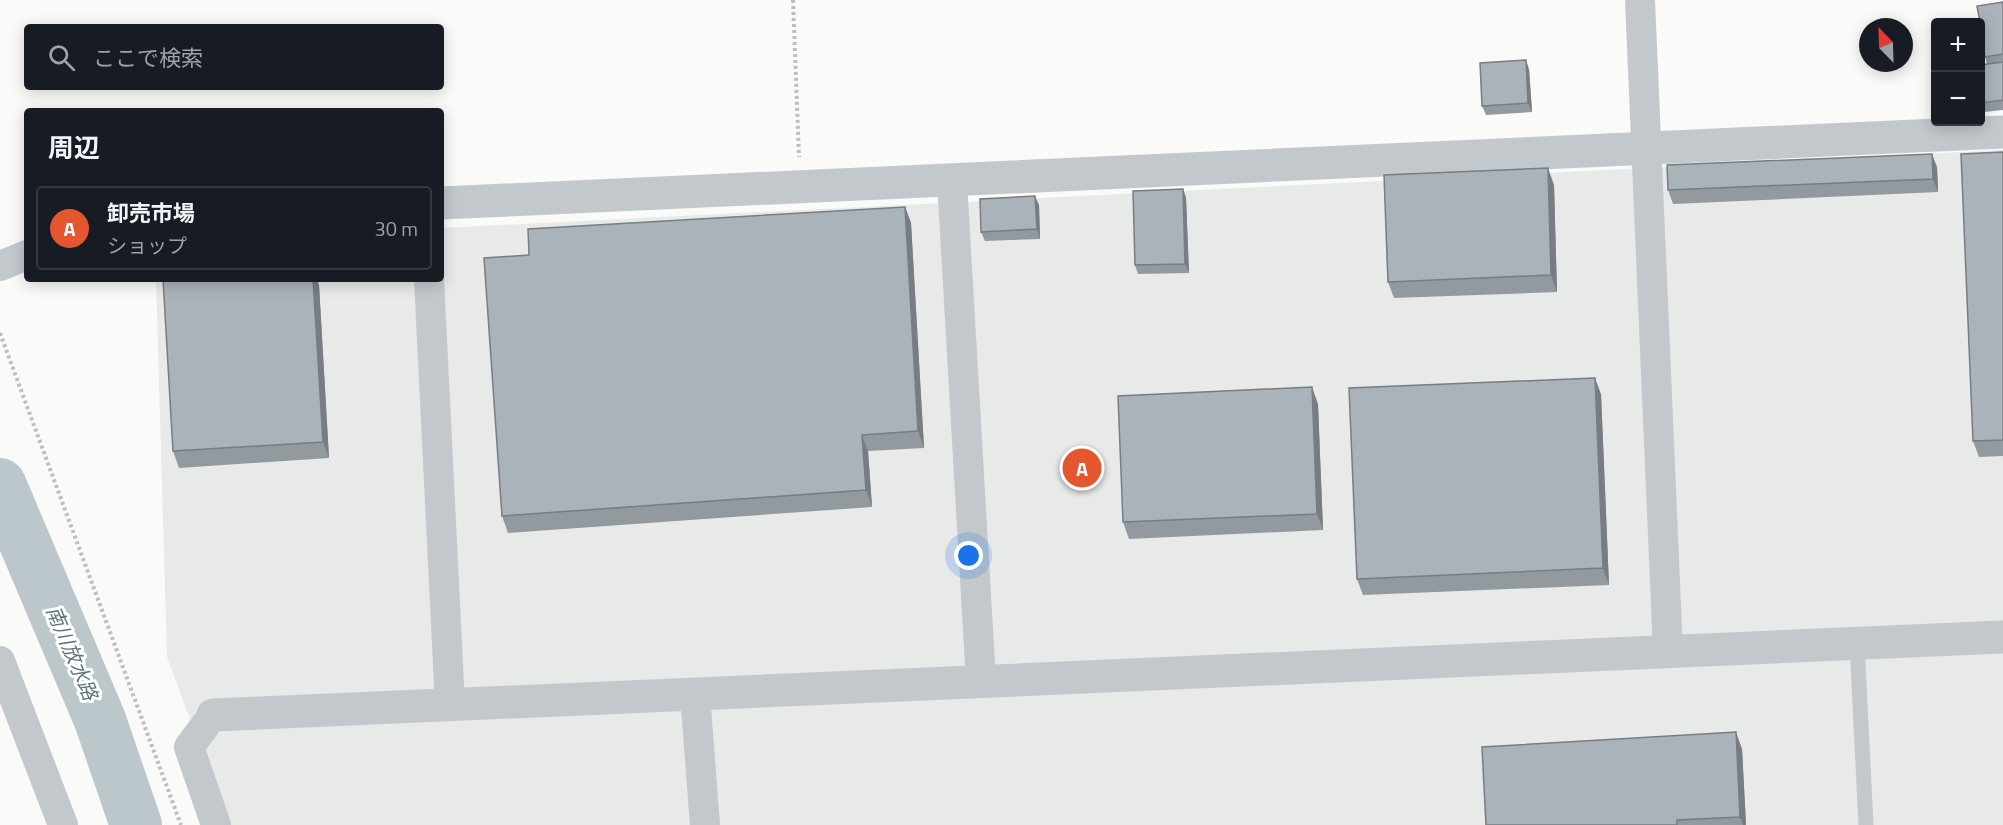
<!DOCTYPE html>
<html lang="ja">
<meta charset="utf-8">
<style>
body{margin:0;font-family:"Titillium Web","Noto Sans JP",sans-serif;background:#242831;color:#f1f3f6}
.controls{position:absolute;right:18px;top:18px;display:grid;overflow:hidden;border-radius:6px;box-shadow:0 3px 15px #0003}
.controls button{width:54px;height:54px;display:grid;place-items:center;padding:0;border:0;border-bottom:2px solid #363941;background:#171b24;color:#f1f3f6;font:30px sans-serif}
.compass{position:absolute;left:1859px;top:18px;width:54px;height:54px;border-radius:50%;background:#171b24;box-shadow:0 3px 15px #0003;rotate:337deg}
.you{position:absolute;left:969px;top:556px;width:21px;height:21px;margin:-15px;border:4px solid #fff;border-radius:50%;background:#1a73e8;box-shadow:0 0 0 9px #1a73e833}
.badge{display:grid;place-items:center;width:39px;height:39px;border-radius:50%;background:#e4572e;color:#fff;font-size:20px;font-weight:700}
.pin{position:absolute;translate:-50% -50%;border:3px solid #fff;box-shadow:0 2px 6px #0006}
.list{margin:0;padding:0;list-style:none}
h2{display:flex;justify-content:space-between;align-items:center;height:78px;margin:0;padding:0 24px;font-size:26px}
h2 small{font-size:20px;font-weight:400;color:#9ea1a6}
.list li{display:grid;grid-template-columns:39px 1fr auto;gap:18px;align-items:center;box-sizing:border-box;height:84px;margin:0 12px 12px;padding:0 12px;border:2px solid #363941;border-radius:6px}
.list b{display:block;font-size:22px;white-space:nowrap}
.list p{margin:0;font-size:20px;white-space:nowrap;color:#9ea1a6}
.list em{font-size:20px;font-style:normal;color:#9ea1a6}
.icon{flex:none;width:33px;height:33px;fill:none;stroke:currentColor;stroke-width:2;stroke-linecap:round;stroke-linejoin:round}
.map{position:relative;flex:none;width:2003px;height:825px;overflow:hidden}
.search{position:absolute;background:#171b24;box-shadow:0 3px 15px #0003;left:24px;top:24px;width:420px;height:66px;display:flex;align-items:center;gap:15px;box-sizing:border-box;padding:0 21px;border-radius:6px;color:#9ea1a6;font-size:22px}
.panel{position:absolute;background:#171b24;box-shadow:0 3px 15px #0003;left:24px;top:108px;width:420px;height:174px;border-radius:6px}
.map>svg:first-child{display:block}
.built{fill:#e8e9e9}
.lines{fill:none;stroke-linecap:round;stroke-linejoin:round}
.river{stroke:#bbc7cb;stroke-width:52}
.path{stroke:#bbbfc2;stroke-width:4;stroke-dasharray:3 3;stroke-linecap:butt}
.service{stroke:#c3c8cc;stroke-width:15}
.minor{stroke:#c3c8cc;stroke-width:30}
.tertiary{stroke:#c3c8cc;stroke-width:33}
.wall{fill:#929a9f}
.shaded-wall{fill:#777d82}
.building{fill:#aab3b9;stroke:#777d82;stroke-width:1.5}
.labels{text-anchor:middle;stroke-width:6;stroke-linejoin:round;paint-order:stroke}
.water-label{font-size:20px;font-style:italic;fill:#60757c;stroke:#fff}
</style>
<div class="map">
<svg width="2003" height="825" viewBox="0 0 2003 825">
<rect width="100%" height="100%" fill="#fafaf8"/>
<path class="built" d="M2003,150V825H229L167,657L156,279H441V228Z"/>
<g class="lines">
<path class="river" d="M0,484L100,720L136,825"/>
<path class="path" d="M793,0L799,157
M0,333L181,825"/>
<path class="service" d="M1857,644L1866,825"/>
<path class="minor" d="M1640,0L1668,652
M952,181L981,682
M0,266L27,255
M429,279L450,705
M0,661L63,825
M695,694L705,825
M213,715L189,747L216,825"/>
<path class="tertiary" d="M441,203L2003,132
M213,715L2003,637"/>
</g>
<path class="wall" d="M2003,2V110L1984,112L1981,103L1987,64L1985,57Z
M1529,69L1532,112L1486,115L1482,106Z
M2003,152V456L1979,457L1973,441Z
M1937,167L1938,192L1673,204L1668,190Z
M1554,185L1557,292L1394,298L1388,282Z
M1183,189L1186,198L1189,273L1138,274L1135,265Z
M1039,205L1040,239L985,241L981,232Z
M905,207L911,223L924,448L868,451L872,507L508,533L502,516Z
M319,285L329,458L179,468L173,451Z
M1601,394L1609,585L1363,595L1357,579Z
M1318,404L1323,530L1129,539L1123,522Z
M1742,749L1746,825H1486Z"/>
<path class="shaded-wall" d="M1526,60L1529,69L1532,112L1528,103Z
M1932,154L1937,167L1938,192L1933,179Z
M1548,168L1554,185L1557,292L1551,275Z
M1183,189L1186,198L1189,273L1185,264Z
M1035,196L1039,205L1040,239L1037,229Z
M905,207L911,223L924,448L918,431Z
M313,279H317L319,285L329,458L323,442Z
M1595,378L1601,394L1609,585L1603,568Z
M1312,387L1318,404L1323,530L1317,514Z
M862,435L868,451L872,507L866,490Z
M1736,732L1742,749L1746,825H1743L1740,817Z"/>
<path class="building" d="M2003,2V54L1985,57L1980,22L1977,6Z
M1526,60L1528,103L1482,106L1480,63Z
M2003,62V100L1981,103L1980,65Z
M2003,152V440L1973,441L1961,154Z
M1932,154L1933,179L1668,190L1667,165Z
M1548,168L1551,275L1388,282L1384,175Z
M1183,189L1185,264L1135,265L1133,191Z
M1035,196L1037,229L981,232L980,199Z
M905,207L918,431L862,435L866,490L502,516L484,258L529,255L528,229Z
M163,279H313L323,442L173,451Z
M1595,378L1603,568L1357,579L1349,388Z
M1312,387L1317,514L1123,522L1118,396Z
M1736,732L1740,817L1677,820V825H1486L1482,747Z"/>
<g class="labels">
<g class="water-label">
<text transform="translate(72 653) rotate(67)" y="7">南川放水路</text>
</g>
</g>
</svg>
<div class="controls">
<button>+</button>
<button>−</button>
</div>
<svg class="compass" viewBox="-18 -18 36 36"><path d="M0-13l5 13h-10z" fill="#e53935"/><path d="M0 13l5-13h-10z" fill="#9ea1a6"/></svg>
<div class="you"></div>
<div class="pin badge" style="left:1082px;top:468px">A</div>
<div class="search"><svg class="icon" aria-label="search" viewBox="0 0 24 24"><circle cx="10" cy="10" r="6"/><path d="M15 15l6 6"/></svg>ここで検索</div>
<section class="panel">
<h2>周辺<small></small></h2>
<ul class="list">
<li><span class="badge">A</span><div><b>卸売市場</b><p>ショップ</p></div><em>30 m</em></li>
</ul>
</section>
</div>
